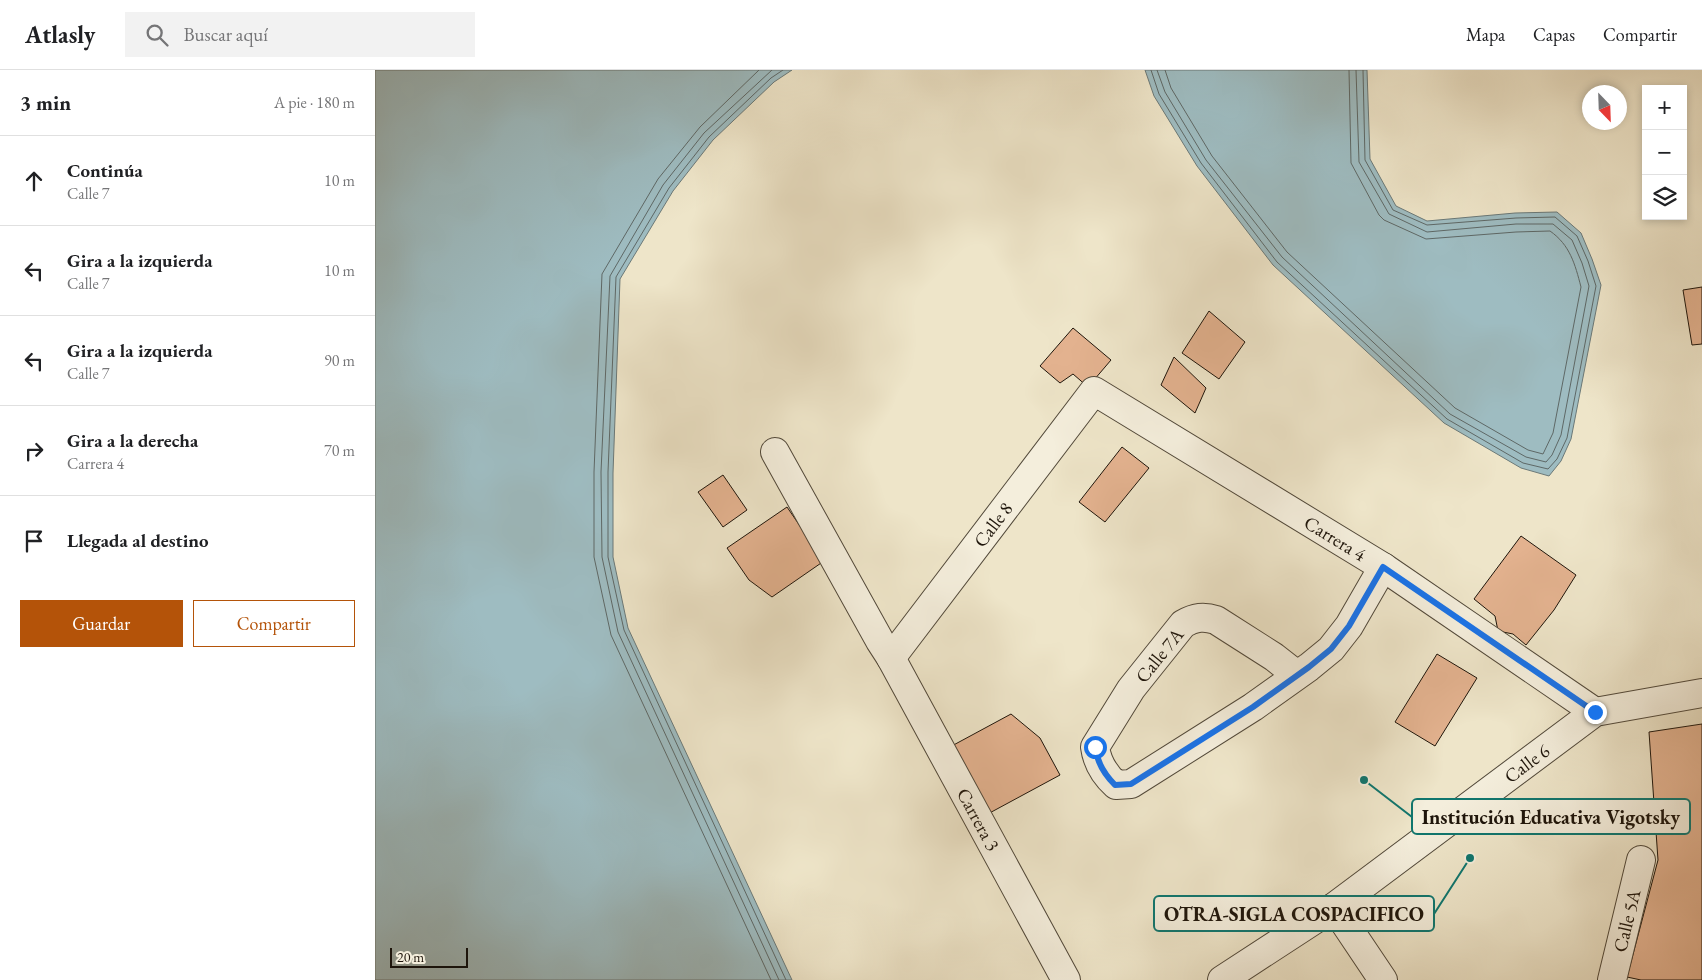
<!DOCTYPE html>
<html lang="es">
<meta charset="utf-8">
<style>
body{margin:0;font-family:"EB Garamond",serif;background:#f2f2f2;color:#202124}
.controls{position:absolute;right:15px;top:15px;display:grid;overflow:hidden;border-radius:0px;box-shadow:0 2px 8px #0003}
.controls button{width:45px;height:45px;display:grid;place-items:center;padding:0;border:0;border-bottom:1px solid #e0e0e0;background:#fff;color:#202124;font:25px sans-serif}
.compass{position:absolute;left:1207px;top:15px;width:45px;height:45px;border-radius:50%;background:#fff;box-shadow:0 2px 8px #0003;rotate:157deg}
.scale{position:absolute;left:15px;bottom:12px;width:78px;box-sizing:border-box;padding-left:5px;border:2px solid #1e150b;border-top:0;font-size:14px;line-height:18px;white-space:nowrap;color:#1e150b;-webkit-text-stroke:4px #f4eedc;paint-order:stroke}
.stop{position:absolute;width:15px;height:15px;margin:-11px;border:4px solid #1a73e8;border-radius:50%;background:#fff}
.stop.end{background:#1a73e8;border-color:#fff;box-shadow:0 1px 5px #0008}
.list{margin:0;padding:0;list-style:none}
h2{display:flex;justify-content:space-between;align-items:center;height:65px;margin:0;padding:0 20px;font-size:21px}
h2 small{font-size:16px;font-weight:400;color:#757577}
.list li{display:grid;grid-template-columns:32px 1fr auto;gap:15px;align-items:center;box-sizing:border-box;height:90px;padding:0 20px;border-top:1px solid #e0e0e0}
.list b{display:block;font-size:19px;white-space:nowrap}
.list p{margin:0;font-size:16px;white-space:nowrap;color:#757577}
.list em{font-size:16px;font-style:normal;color:#757577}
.actions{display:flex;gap:10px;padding:15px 20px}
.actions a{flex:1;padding:11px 0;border:1px solid #b45309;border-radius:0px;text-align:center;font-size:18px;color:#b45309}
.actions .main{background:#b45309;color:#fff}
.icon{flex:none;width:28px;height:28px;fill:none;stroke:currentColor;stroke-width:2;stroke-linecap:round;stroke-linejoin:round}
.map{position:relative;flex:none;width:1327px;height:910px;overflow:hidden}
header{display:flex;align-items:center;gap:30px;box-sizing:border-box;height:70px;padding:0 25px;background:#fff;border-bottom:1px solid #e0e0e0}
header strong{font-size:24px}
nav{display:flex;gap:28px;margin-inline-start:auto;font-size:18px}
.search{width:350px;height:45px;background:#f2f2f2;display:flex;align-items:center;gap:12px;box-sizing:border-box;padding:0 18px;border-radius:0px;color:#757577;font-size:19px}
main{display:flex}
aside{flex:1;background:#fff}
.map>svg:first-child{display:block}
.water{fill:#9ebcc1;stroke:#6b7978}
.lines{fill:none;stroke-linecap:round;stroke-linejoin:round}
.shore{stroke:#5e6866;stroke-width:1}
.building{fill:#e3b28f;stroke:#1e150b}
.minor-casing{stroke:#52493a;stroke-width:30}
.minor{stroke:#f4eedc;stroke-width:28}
.route{stroke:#1a73e8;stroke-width:6}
.labels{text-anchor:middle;stroke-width:4;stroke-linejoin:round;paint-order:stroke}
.street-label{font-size:19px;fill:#1e150b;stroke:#f4eedc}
.leader{fill:none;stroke:#0f766e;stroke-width:2}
.callout-dot{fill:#0f766e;stroke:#f4eedc;stroke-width:2}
.callout{fill:#f4eedc;stroke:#0f766e;stroke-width:2}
.callout-label{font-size:20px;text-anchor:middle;font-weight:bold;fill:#1e150b}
</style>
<header>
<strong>Atlasly</strong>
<div class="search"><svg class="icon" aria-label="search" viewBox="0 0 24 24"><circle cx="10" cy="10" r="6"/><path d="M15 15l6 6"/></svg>Buscar aquí</div>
<nav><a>Mapa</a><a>Capas</a><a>Compartir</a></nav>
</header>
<main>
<aside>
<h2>3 min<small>A pie · 180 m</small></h2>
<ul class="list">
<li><svg class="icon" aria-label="ahead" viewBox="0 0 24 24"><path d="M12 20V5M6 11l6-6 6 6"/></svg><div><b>Continúa</b><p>Calle 7</p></div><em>10 m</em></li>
<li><svg class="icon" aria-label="left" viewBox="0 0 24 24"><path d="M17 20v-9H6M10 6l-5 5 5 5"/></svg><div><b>Gira a la izquierda</b><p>Calle 7</p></div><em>10 m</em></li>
<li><svg class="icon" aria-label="left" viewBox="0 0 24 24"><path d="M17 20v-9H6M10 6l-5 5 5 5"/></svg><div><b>Gira a la izquierda</b><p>Calle 7</p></div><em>90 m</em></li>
<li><svg class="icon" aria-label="right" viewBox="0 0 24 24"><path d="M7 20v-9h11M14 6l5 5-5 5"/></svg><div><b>Gira a la derecha</b><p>Carrera 4</p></div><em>70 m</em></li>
<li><svg class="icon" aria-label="arrive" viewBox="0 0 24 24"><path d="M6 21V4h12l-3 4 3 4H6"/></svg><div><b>Llegada al destino</b></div></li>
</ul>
<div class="actions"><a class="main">Guardar</a><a>Compartir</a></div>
</aside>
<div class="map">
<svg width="1327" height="910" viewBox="0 0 1327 910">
<rect width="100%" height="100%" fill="#eee5c9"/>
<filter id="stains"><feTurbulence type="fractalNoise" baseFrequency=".004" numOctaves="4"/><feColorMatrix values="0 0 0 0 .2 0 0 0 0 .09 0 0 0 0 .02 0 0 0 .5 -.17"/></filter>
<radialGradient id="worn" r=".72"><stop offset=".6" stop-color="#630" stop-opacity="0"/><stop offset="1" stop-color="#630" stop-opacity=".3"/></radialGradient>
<path class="water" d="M0,0H417L399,12L338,70L298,121L245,209L238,403V487L253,558L417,910H0Z
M770,0H992L995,89L1021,136L1052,151L1140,143L1182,142L1206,163L1217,189L1226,215L1196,369L1186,391L1174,406L1146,398L1069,353L898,195L822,96L779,26Z"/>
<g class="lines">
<path class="shore" d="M384,0L325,57L283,109L227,204L219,402V487L236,565L396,910
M397,0L329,63L288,115L235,206L226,402L227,487L243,562L404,910
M408,0L396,8L334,67L294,118L241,207L233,402V487L249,560L411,910
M776,0L784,24L826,93L902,192L1072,349L1148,393L1173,399L1182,389L1192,368L1221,216L1213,191L1202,166L1180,147L1141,148L1052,155L1018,140L990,90L988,0
M782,0L790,22L831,90L907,187L1075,344L1151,387L1171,392L1177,385L1186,365L1214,216L1207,193L1197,170L1178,154H1141L1052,162L1014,144L984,92L981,0
M790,0L796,18L837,86L912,182L1080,338L1153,380L1168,384L1178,363L1206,217C1200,194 1195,175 1175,161L1141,162L1051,169L1009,150L1004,145L976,93L974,0"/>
</g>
<path class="building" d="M1327,217V274L1317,275L1308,220Z
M834,241L870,272L844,309L807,283Z
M698,258L736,290L713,317L698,304L685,313L665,296Z
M799,287L831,318L820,343L786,315Z
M747,377L774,398L730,452L704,432Z
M348,405L372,440L348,457L323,422Z
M412,437L449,491L397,527L374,510L352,478Z
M1146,466L1201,505L1179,540L1151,575L1138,564L1123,561L1120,546L1099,529Z
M1062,584L1102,608L1060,676L1020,652Z
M636,644L665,668L685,705L609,746L573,678Z
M1327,654V910H1266L1252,907L1283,790L1274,662Z"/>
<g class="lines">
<g class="minor-casing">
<g id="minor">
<path id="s1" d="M400,382L505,571L516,588L691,910"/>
<path id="s2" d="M516,588L719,321L1008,497L1220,642"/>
<path d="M922,605L899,587L841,550C829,546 820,547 808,554L756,619L720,677C722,692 729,704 741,715L756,714L878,637L934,597L956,579L974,556L1008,497"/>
<path d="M959,837L1008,910"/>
<path id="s3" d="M847,910L959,837L1220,642L1327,623"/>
<path id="s4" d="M1237,910L1266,790"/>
</g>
</g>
<use href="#minor" class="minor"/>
</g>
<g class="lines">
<path class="route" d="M720,677C722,692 729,704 740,715L756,714L878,637L934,597L956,579L974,556L1008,497L1220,642"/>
</g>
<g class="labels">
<g class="street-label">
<text dy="7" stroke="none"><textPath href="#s2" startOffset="168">Calle 8</textPath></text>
<text dy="7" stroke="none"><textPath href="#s2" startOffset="618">Carrera 4</textPath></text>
<text transform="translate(784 585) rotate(-51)" y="7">Calle 7A</text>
<text dy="7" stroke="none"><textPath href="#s3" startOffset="374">Calle 6</textPath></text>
<text dy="7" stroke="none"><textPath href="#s1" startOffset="420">Carrera 3</textPath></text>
<text dy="7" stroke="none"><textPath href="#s4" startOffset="61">Calle 5A</textPath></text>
</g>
</g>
<path class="leader" d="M989 710L1037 747M1095 788L1059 844"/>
<g class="callout-dot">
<circle cx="989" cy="710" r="5"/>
<circle cx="1095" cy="788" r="5"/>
</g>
<g class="callout">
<rect x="1037" y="729" width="278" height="35" rx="5"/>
<rect x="779" y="826" width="280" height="35" rx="5"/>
</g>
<g class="callout-label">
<text x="1176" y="754">Institución Educativa Vigotsky</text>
<text x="919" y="851">OTRA-SIGLA COSPACIFICO</text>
</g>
<rect width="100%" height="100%" filter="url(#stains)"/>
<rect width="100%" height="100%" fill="url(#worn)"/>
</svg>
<div class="controls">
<button>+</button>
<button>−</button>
<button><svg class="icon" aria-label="layers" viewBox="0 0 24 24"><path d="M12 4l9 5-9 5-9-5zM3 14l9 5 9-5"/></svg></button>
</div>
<svg class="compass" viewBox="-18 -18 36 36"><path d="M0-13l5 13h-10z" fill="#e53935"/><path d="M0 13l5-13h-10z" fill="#757577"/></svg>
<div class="scale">20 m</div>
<div class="stop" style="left:720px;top:677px"></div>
<div class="stop end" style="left:1220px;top:642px"></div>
</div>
</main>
